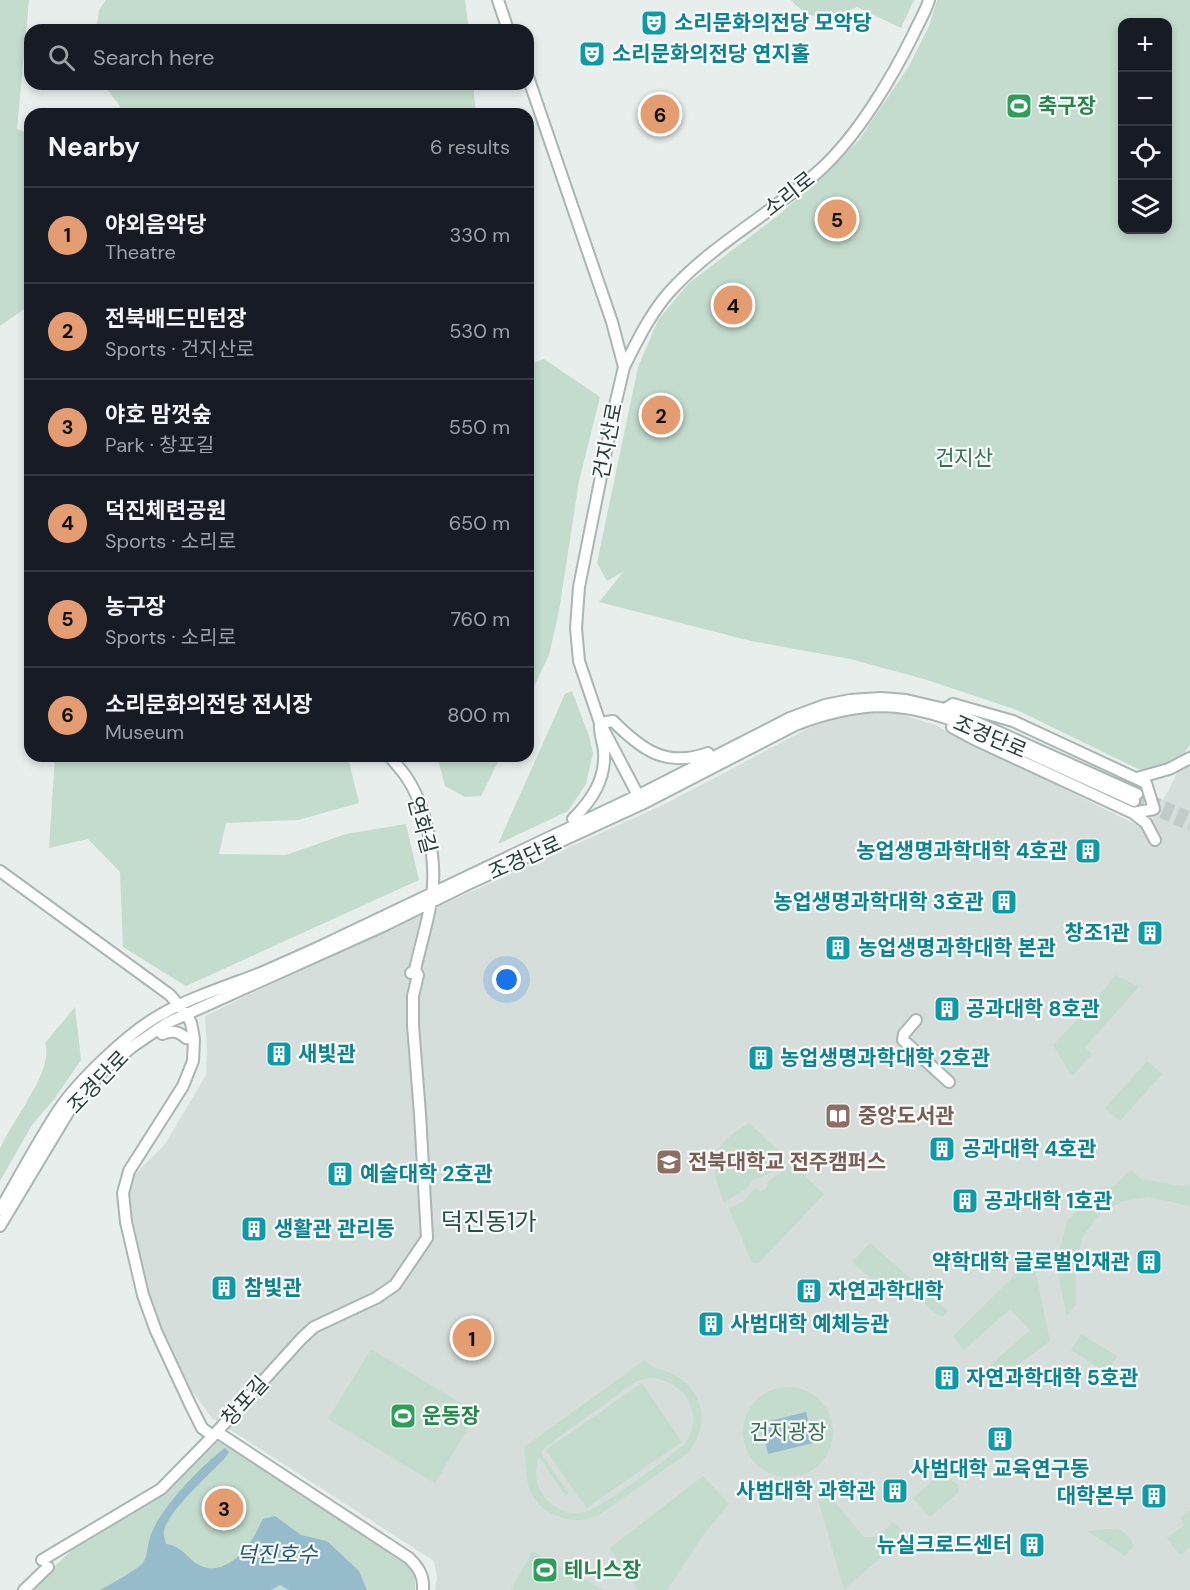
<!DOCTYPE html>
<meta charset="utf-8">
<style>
body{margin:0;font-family:"DM Sans","Noto Sans KR",sans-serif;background:#242831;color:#f1f3f6}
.controls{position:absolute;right:18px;top:18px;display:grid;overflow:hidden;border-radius:12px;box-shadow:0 3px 9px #0003}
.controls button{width:54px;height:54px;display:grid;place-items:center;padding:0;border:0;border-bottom:2px solid #363941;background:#171b24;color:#f1f3f6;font:30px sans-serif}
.you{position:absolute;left:507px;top:980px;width:21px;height:21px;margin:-15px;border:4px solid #fff;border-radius:50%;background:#1a73e8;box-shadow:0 0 0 9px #1a73e833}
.badge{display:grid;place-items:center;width:39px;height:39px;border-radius:50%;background:#e39d70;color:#111;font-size:20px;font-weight:700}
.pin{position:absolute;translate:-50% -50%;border:3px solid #fff;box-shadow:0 2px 6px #0006}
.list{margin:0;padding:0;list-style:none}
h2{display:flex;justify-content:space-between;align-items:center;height:78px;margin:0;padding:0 24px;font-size:26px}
h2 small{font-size:20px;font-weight:400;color:#9ea1a6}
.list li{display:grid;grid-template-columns:39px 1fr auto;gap:18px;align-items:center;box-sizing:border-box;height:96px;padding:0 24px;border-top:2px solid #363941}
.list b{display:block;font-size:22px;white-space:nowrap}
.list p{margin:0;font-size:20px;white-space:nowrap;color:#9ea1a6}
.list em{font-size:20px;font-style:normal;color:#9ea1a6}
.icon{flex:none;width:33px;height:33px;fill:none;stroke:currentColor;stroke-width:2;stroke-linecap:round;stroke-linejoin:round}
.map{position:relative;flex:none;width:1190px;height:1590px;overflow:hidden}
.search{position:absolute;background:#171b24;box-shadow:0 3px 9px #0003;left:24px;top:24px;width:510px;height:66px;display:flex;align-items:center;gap:15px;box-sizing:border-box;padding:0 21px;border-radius:18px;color:#9ea1a6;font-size:22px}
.panel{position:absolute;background:#171b24;box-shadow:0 3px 9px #0003;left:24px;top:108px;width:510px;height:654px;border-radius:18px}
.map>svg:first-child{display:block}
.built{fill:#d5dedb}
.green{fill:#c3dccd;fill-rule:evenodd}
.water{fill:#96bccc}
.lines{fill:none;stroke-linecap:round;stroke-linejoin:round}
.minor-tunnel{stroke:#c1cbc9;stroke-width:10;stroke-dasharray:10 5;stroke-linecap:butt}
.minor-casing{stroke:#aab6b4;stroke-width:14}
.minor{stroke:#fff;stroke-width:10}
.labels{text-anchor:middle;stroke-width:4.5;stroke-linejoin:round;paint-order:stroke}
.culture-label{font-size:21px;font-weight:bold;fill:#0d838f;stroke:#f7faf9;text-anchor:start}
.leisure-label{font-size:21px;font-weight:bold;fill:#27864d;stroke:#f7faf9;text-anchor:start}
.street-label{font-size:21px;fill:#273e3c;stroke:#f7faf9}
.park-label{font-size:21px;fill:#367155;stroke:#f7faf9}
.education-label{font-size:21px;font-weight:bold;fill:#785e54;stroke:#f7faf9;text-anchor:start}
.water-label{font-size:22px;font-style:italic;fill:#285c74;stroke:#f7faf9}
.quarter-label{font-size:24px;fill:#254f4b;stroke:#f7faf9}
</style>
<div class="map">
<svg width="1190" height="1590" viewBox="0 0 1190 1590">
<rect width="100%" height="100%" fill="#e7eeec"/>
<path class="built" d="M863,711L900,714L935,725L1145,829L1167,793L1190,748V1590H435L437,1578L434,1561L212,1418L192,1391L148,1297L130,1212L129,1181L165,1144L206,1075L207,1052L205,1016L327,957L665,804L809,728L839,717Z"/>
<path class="green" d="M0,0H29L17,129L30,134V305L0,326Z
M106,0H465L469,30H96L99,10Z
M791,0H914L901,28L857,7C828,19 814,25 791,0Z
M937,0H1190V744C1179,766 1160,768 1138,769L1017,710L924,679L850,659L751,641L599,602L624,571L607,581L597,563L638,367L658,320L689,283L780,214L831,168L859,140L909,66L929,26ZM1122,22H1168V230H1122Z
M103,84H473L476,114H117L120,106Z
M544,359L600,397L579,481L559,611L549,655L528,699V365Z
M572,691L589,736L593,753L586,784L568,811L498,844L565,694Z
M55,756H345L349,762L359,803L298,820L226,823L219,854L286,855L346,834L406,824L419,880L186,986L123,947L120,872L88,839L49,848Z
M437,756H501L481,796L465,797L445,786Z
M1115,975L1139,987L1085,1047L1092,1054L1072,1076L1053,1045L1100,995Z
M75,1007L81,1060L55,1098L32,1125L0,1181C0,1172 0,1157 0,1149C10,1123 55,1070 45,1043Z
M1147,1061L1162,1074L1120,1121L1105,1108Z
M749,1123L785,1157L781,1168L752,1181L748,1188L724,1202C707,1161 710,1147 749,1123Z
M791,1163L824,1194L758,1264L752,1263L729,1209L744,1201L755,1188L761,1191L767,1188L768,1182Z
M1131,1170L1141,1179L1182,1186L1190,1185V1206L1150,1197L1123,1201L1101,1212L1083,1236L1076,1260V1304L1067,1316L1056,1266L1067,1221L1097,1189L1114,1186Z
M870,1243L948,1311L943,1316L936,1314L915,1295L905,1299L894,1298L852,1262Z
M1026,1264H1034L1050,1341L991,1385L981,1373L1030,1330L1010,1309L964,1350L953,1336Z
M1081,1334L1117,1356L1107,1373L1071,1350Z
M371,1349L477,1413L435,1483L328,1419Z
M645,1360C655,1372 661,1367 673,1374C706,1392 710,1426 688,1453L597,1516C568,1527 533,1513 527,1480C526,1469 525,1458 524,1447ZM653,1378C684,1382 705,1413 686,1442C680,1451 605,1504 593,1509C589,1511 584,1512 580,1513C567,1515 551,1507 544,1496C535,1484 534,1471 539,1457L566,1496L569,1494L541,1453L545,1447L635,1382L644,1379Z
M642,1383L682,1442L586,1508L546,1450Z
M743 1432a45 45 0 1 1 90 0a45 45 0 1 1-90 0Z
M222,1439L405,1557L415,1574V1590H29L71,1551L166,1494L215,1444Z
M703,1476L729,1504L704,1534L667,1590H638L610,1548Z
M946,1476L958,1485L959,1492L930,1517L913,1498L937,1477Z
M822,1487L864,1537H876L894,1522L906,1535L844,1590L816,1492Z
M1190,1510V1547L1180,1555L1167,1538L1185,1525L1180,1518Z
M1118,1528L1130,1537L1134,1546L1125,1556L1087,1531Z
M532,1551L604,1590H511Z"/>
<path class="water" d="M806,1412L813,1443L768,1454L761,1423Z
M225,1448L229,1452L225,1458C208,1476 172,1507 164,1530C163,1534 165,1539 166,1544C178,1545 184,1553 193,1561C216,1580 242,1558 254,1536C258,1530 259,1525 263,1519L275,1516L301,1535L327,1541L359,1571L367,1590H289L280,1585L271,1590H100C108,1586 138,1569 143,1563C149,1554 147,1541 152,1532C164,1504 201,1466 225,1448Z"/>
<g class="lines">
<path class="minor-tunnel" d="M1137,794L1190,817
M1134,801L1190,826"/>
<g class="minor-casing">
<path id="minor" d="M498,0L508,30
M528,77L612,322L624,367L616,401L579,587L576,628L579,661L600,723L640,799
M624,367C638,339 653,308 675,286C718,241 775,211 821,169C858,135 892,78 914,33C919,22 926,11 929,0
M945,709L953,704L1013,721L1146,783L1154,809L1133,813
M952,727L976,740L1133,813L1146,823L1155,840
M390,756C395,764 402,770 407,778C428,810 438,865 431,902C427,925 420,947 415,970L411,973
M1137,778L1169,769L1190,758
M576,824L573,819C592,800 606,779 604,751C603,741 599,733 600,723L613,721C642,750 666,768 708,753
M0,871L170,995L187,1015L191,1023L194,1039L193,1061L183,1086L129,1171L123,1193L126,1222L143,1295L156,1331L190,1404L202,1428L213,1436
M916,1020L904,1034L903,1040L949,1082
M158,1029L162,1034C172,1030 178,1031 186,1038L194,1039
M0,1210C19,1177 37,1143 58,1111C78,1081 128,1033 160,1015C192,997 227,986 261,973C279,965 297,957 315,949L647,791L790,718L825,705L850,700L881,698L906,700L949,710L1137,794
M0,1226L75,1101L106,1068L132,1047L167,1023L383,926L468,884L642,804L795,725C823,714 851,707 880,706C931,706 980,731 1025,751C1061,768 1097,784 1134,801
M217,1432L409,1558C419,1568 424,1576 423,1590
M42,1560L161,1489L213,1436L302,1338L314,1327L376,1298L395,1285L427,1238L420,1114L413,1025V996L418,975L415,970
M24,1590L48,1567"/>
</g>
<use href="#minor" class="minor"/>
</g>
<defs>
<g id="theatre-square" transform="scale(1.35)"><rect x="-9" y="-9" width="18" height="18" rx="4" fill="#0f9aa8" stroke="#f7faf9"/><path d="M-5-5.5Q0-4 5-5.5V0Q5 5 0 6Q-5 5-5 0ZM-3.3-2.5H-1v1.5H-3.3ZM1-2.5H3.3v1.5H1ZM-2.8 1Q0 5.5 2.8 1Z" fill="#fff"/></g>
<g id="stadium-square" transform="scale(1.35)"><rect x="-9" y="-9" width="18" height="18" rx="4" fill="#2e9e5b" stroke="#f7faf9"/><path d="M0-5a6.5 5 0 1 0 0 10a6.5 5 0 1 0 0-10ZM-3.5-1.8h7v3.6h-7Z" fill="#fff"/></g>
<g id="building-square" transform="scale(1.35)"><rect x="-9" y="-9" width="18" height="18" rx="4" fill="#0f9aa8" stroke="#f7faf9"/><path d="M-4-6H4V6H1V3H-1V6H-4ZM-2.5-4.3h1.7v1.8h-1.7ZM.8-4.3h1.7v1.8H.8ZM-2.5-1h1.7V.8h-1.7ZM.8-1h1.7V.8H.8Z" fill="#fff"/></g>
<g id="library-square" transform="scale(1.35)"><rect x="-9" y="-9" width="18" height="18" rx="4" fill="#8d6e63" stroke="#f7faf9"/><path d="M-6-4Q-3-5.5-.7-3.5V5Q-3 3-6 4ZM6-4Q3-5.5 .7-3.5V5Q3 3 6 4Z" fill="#fff"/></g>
<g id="university-square" transform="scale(1.35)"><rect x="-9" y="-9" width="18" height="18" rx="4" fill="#8d6e63" stroke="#f7faf9"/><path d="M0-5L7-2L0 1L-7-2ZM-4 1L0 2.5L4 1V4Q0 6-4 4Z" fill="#fff"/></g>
</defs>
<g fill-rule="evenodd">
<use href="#theatre-square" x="654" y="23"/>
<use href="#theatre-square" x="592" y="54"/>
<use href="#stadium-square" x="1019" y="106"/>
<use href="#building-square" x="1088" y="851"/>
<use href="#building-square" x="1004" y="902"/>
<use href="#building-square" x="1150" y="933"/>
<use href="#building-square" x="838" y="948"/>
<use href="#building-square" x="947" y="1009"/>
<use href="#building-square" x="279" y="1054"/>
<use href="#building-square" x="761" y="1058"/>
<use href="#library-square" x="838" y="1116"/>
<use href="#building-square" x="942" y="1149"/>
<use href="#university-square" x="669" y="1162"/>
<use href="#building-square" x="340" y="1174"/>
<use href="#building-square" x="965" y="1201"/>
<use href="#building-square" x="254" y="1229"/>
<use href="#building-square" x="1149" y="1262"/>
<use href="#building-square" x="224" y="1288"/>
<use href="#building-square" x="809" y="1291"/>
<use href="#building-square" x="711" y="1324"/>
<use href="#building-square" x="947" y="1378"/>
<use href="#stadium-square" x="403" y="1416"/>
<use href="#building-square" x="1000" y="1439"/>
<use href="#building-square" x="895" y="1491"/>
<use href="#building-square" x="1154" y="1496"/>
<use href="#building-square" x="1032" y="1545"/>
<use href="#stadium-square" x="545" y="1570"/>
</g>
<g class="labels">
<g class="culture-label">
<text x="674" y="30">소리문화의전당 모악당</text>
<text x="612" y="61">소리문화의전당 연지홀</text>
<text x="1068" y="858" text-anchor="end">농업생명과학대학 4호관</text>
<text x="984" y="909" text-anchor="end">농업생명과학대학 3호관</text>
<text x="1130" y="940" text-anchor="end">창조1관</text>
<text x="858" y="955">농업생명과학대학 본관</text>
<text x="966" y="1016">공과대학 8호관</text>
<text x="298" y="1061">새빛관</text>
<text x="780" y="1065">농업생명과학대학 2호관</text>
<text x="962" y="1156">공과대학 4호관</text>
<text x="360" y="1181">예술대학 2호관</text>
<text x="984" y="1208">공과대학 1호관</text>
<text x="274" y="1236">생활관 관리동</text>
<text x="1130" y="1269" text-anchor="end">약학대학 글로벌인재관</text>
<text x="244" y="1295">참빛관</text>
<text x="828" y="1298">자연과학대학</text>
<text x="730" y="1331">사범대학 예체능관</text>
<text x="966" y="1385">자연과학대학 5호관</text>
<text x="1000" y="1476" text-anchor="middle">사범대학 교육연구동</text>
<text x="876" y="1498" text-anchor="end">사범대학 과학관</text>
<text x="1134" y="1503" text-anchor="end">대학본부</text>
<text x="1012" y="1552" text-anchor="end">뉴실크로드센터</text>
</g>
<g class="leisure-label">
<text x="1038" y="113">축구장</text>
<text x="422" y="1423">운동장</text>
<text x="564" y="1577">테니스장</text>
</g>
<g class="street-label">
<text transform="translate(789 194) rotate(-38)" y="7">소리로</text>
<text transform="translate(608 441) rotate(-79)" y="7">건지산로</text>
<text transform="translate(990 737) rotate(23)" y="7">조경단로</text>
<text transform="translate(422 825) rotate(75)" y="7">연화길</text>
<text transform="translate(525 858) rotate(-24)" y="7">조경단로</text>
<text transform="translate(98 1082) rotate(-46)" y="7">조경단로</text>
<text transform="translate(245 1401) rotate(-48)" y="7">창포길</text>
</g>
<g class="park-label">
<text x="964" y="465">건지산</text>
<text x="788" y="1439">건지광장</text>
</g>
<g class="education-label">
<text x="858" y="1123">중앙도서관</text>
<text x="688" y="1169">전북대학교 전주캠퍼스</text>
</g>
<g class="water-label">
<text x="277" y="1562">덕진호수</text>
</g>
<g class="quarter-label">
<text x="489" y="1230">덕진동1가</text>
</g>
</g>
</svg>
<div class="controls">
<button>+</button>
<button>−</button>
<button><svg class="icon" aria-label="locate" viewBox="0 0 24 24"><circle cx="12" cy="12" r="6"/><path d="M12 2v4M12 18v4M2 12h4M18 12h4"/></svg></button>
<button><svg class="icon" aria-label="layers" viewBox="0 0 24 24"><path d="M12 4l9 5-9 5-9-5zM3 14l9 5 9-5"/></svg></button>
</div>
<div class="you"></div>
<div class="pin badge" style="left:472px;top:1338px">1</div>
<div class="pin badge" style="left:661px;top:415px">2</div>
<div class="pin badge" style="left:224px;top:1508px">3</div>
<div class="pin badge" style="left:733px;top:305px">4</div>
<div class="pin badge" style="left:837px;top:219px">5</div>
<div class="pin badge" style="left:660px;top:114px">6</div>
<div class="search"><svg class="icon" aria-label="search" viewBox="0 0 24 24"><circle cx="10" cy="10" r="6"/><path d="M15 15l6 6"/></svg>Search here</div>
<section class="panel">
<h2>Nearby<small>6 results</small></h2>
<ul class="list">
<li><span class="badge">1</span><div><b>야외음악당</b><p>Theatre</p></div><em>330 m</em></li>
<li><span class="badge">2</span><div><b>전북배드민턴장</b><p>Sports · 건지산로</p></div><em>530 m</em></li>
<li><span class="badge">3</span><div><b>야호 맘껏숲</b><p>Park · 창포길</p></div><em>550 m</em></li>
<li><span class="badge">4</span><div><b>덕진체련공원</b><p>Sports · 소리로</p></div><em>650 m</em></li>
<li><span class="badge">5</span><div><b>농구장</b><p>Sports · 소리로</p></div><em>760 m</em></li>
<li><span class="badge">6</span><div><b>소리문화의전당 전시장</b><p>Museum</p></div><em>800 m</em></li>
</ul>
</section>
</div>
